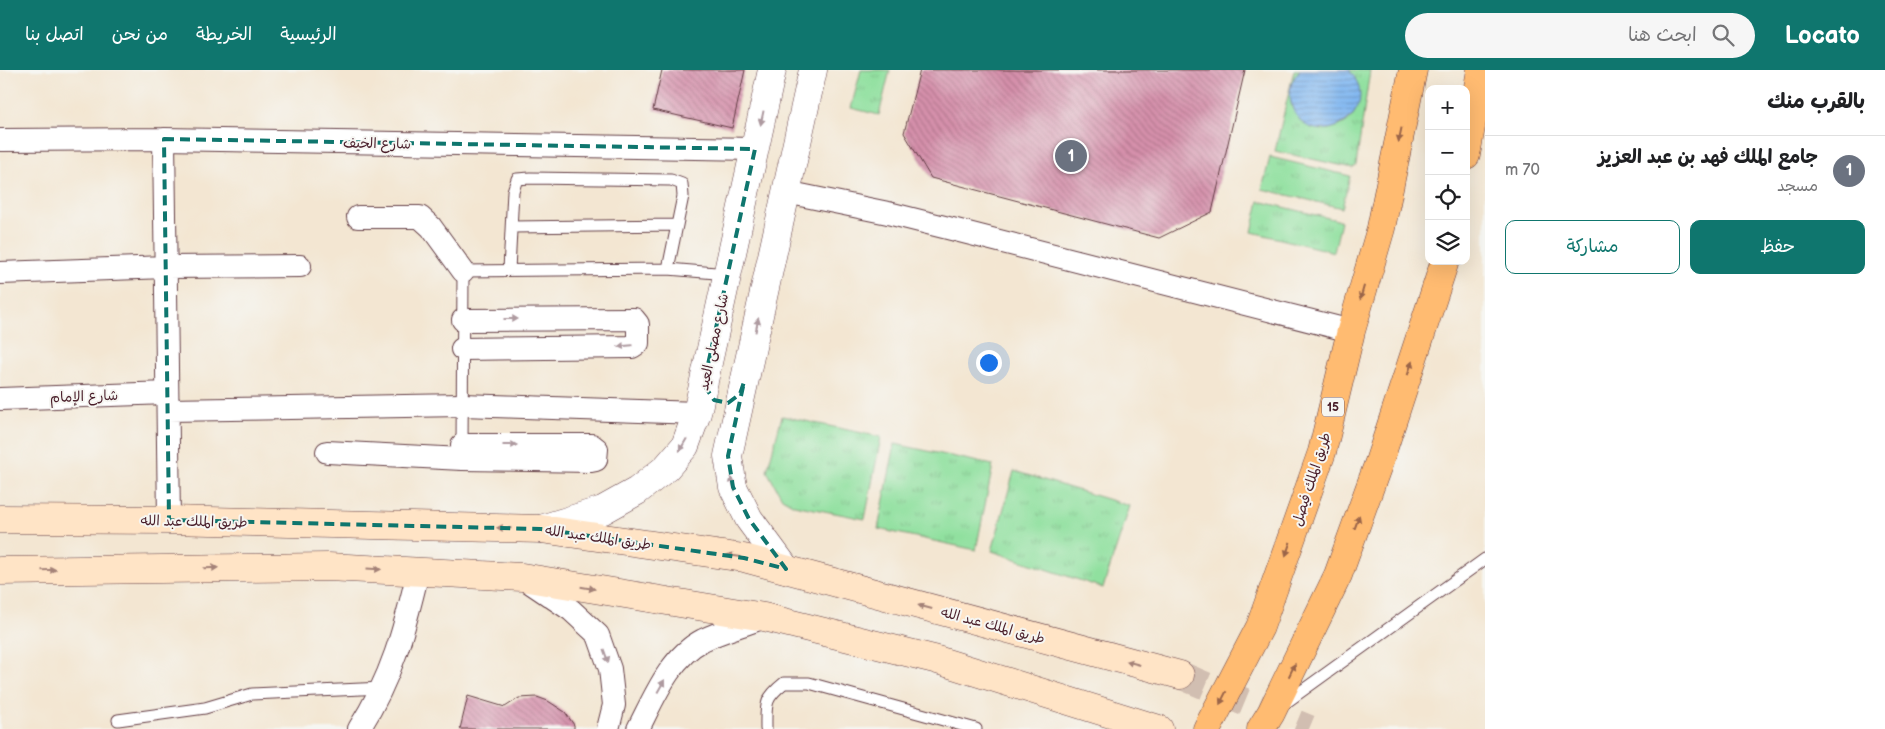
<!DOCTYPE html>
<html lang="ar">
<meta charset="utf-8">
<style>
body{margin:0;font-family:"Balsamiq Sans","Playpen Sans Arabic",sans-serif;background:#f6f6f6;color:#202124;direction:rtl}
.controls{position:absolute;right:15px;top:15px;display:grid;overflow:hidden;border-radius:10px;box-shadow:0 5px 20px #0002}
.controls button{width:45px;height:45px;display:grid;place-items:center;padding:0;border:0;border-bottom:1px solid #e0e0e0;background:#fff;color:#202124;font:25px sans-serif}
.you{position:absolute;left:988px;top:292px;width:18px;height:18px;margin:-12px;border:4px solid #fff;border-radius:50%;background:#1a73e8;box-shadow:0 0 0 8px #1a73e833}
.badge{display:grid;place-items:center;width:32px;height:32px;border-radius:50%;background:#0f766e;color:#fff;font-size:16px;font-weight:700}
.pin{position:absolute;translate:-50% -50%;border:2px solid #fff;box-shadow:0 1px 5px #0006}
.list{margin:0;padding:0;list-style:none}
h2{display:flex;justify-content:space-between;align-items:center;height:65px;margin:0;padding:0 20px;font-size:21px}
h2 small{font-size:16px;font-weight:400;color:#757577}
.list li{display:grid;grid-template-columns:32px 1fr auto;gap:15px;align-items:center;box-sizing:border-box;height:70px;padding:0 20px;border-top:1px solid #e0e0e0}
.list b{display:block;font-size:19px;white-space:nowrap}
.list p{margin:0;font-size:16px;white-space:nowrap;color:#757577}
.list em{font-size:16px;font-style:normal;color:#757577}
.actions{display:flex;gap:10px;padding:15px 20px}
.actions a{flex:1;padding:11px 0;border:1px solid #0f766e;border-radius:10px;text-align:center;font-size:18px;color:#0f766e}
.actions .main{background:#0f766e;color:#fff}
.icon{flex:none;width:28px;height:28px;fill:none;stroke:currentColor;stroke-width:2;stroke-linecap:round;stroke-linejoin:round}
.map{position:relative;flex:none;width:1485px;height:659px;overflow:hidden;direction:ltr}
header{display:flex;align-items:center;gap:30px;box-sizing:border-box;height:70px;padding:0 25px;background:#0f766e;color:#fff}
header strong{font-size:24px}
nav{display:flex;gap:28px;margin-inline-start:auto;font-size:18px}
.search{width:350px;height:45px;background:#f6f6f6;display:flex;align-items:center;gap:12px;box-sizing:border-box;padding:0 18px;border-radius:28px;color:#757577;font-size:19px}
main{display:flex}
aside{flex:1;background:#fff}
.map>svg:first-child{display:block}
.grass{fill:url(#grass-tufts);stroke:#6d8065}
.water{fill:url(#water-rules);stroke:#666c8e}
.building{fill:url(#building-back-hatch)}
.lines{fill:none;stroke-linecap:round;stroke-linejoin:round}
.secondary-tunnel{stroke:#d1beb1;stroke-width:28;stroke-dasharray:28 14;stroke-linecap:butt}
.service-casing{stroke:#633d44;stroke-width:13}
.minor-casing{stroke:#633d44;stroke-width:24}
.tertiary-casing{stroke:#633d44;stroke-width:29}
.secondary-casing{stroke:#633d44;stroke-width:29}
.trunk-casing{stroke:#633d44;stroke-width:29}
.service{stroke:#fff;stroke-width:11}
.minor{stroke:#fff;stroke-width:22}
.tertiary{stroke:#fff;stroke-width:28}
.secondary{stroke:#ffe4c6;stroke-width:28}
.trunk{stroke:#ffbb71;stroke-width:28}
.oneway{fill:#ae9aa0}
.oneway2{fill:#9b654a}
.oneway3{fill:#a48278}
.marked{fill:none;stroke:#0f766e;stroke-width:4;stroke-dasharray:10 6;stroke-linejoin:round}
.labels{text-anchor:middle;stroke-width:4;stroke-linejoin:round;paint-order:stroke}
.shield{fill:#f6f6f2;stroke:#7e6067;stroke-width:1}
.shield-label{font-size:12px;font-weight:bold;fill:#4a1f2b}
.street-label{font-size:14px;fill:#4a1f2b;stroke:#f6f6f2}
</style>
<header>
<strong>Locato</strong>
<div class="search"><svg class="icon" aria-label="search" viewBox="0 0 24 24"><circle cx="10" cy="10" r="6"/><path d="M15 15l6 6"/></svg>ابحث هنا</div>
<nav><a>الرئيسية</a><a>الخريطة</a><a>من نحن</a><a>اتصل بنا</a></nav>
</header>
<main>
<aside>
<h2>بالقرب منك<small></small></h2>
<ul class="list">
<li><span class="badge" style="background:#6b7280">1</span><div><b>جامع الملك فهد بن عبد العزيز</b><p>مسجد</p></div><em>70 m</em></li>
</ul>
<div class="actions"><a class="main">حفظ</a><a>مشاركة</a></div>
</aside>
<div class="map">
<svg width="1485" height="659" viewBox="0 0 1485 659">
<defs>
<pattern id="grass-tufts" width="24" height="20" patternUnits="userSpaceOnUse" patternTransform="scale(1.25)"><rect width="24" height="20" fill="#90e09f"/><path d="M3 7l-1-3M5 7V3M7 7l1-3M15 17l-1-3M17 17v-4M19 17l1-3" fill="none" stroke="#7ec089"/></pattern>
<pattern id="water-rules" width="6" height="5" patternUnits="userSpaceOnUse" patternTransform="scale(1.25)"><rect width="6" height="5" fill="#82b8f1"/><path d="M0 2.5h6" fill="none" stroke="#6c95c3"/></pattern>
<pattern id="building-back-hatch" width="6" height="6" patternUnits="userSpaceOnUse" patternTransform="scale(1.25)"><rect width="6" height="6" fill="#d590ab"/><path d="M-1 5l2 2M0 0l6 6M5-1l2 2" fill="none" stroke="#af758b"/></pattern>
</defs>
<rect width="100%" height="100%" fill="#f6f6f2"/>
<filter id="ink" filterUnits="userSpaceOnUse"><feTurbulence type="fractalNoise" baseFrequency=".02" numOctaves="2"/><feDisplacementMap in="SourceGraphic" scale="10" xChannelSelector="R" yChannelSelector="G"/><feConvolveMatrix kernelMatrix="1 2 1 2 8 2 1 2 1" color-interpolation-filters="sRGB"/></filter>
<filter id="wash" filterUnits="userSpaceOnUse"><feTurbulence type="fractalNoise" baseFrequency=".0096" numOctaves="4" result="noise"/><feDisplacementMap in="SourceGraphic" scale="20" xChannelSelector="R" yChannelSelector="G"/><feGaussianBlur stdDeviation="1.12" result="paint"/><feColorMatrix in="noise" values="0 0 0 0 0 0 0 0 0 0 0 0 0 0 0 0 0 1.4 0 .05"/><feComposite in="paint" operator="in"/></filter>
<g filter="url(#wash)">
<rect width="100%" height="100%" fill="#f3e6d2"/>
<path class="grass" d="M861,0H890L879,45L851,38Z
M1294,0H1300C1293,7 1289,23 1291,33C1293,43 1298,48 1307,53C1310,55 1314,58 1317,59C1323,61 1330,59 1336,57C1361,50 1365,18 1349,0H1370L1356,95L1353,98L1275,81Z
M1270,87L1350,106L1342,138L1262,119Z
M1259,131L1341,151L1334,182L1252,162Z
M782,346L881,367L865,449L794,435L782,428L767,401Z
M895,374L993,395L976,480L878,459Z
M1014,401L1130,436L1103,518L992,481Z"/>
<path class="water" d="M1300,0H1349C1390,47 1303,89 1291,32C1288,20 1292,9 1300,0Z"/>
<g id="blocks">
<path class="building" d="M662,0H745L732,58L653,40Z
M920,0H1245L1212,142L1159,168L931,108L904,63Z
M468,626L505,637L519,628L537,627L548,631L565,642L574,655V659H460Z"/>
</g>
</g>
<g filter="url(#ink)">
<use href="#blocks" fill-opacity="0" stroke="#633d44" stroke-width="1"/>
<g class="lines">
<path class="secondary-tunnel" d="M1180,605L1309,659"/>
<g class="service-casing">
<path id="service" d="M512,157L677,155
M509,200L513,121L517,109L530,108L671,110L682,114L683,126L668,199
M462,378L463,201L668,199L728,204
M1281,636L1485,489
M118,650L205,638L252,624L383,618
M766,659C766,634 764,629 784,613H809L976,659"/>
</g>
<g class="minor-casing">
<path id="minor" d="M164,69L169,450
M0,70L164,69L755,79
M786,122L888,143L948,158L1351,261
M358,147H420L431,157L463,201
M0,203L166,197L300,196
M462,279L632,277L638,273V254L634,249L463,250
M0,329L167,323
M168,340L462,335L697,343
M327,382L462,389L591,391L596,390L597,379L592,375H462
M525,509L571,540L598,565L610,599L614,635L608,659
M359,659C392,607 404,561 418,502
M638,659C654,628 670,587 703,570C722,561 744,555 764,547"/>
</g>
<g class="tertiary-casing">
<path id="tertiary" d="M541,459L603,440L637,421L666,398L685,376L697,343L772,0
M786,499L749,449L733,417L728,386L813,0"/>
</g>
<g class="secondary-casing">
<path id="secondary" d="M0,449L169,450L541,459L744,488L1180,605
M0,501L328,497L522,507L764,547L934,589L1159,659"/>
</g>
<g class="trunk-casing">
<path id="trunk" d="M1466,85L1481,0
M1207,659L1260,557L1322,382L1351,261L1381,158L1413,0
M1261,659L1271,643L1338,505L1379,392L1445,191"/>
</g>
<use href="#service" class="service"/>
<use href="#minor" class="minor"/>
<use href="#tertiary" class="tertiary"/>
<use href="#secondary" class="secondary"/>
<use href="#trunk" class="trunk"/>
</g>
<defs><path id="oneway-solid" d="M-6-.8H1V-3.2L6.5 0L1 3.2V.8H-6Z" transform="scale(1.25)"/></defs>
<g class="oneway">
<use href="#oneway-solid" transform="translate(762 48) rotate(102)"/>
<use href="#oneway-solid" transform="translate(511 249)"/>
<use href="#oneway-solid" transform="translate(757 255) rotate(-78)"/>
<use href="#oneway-solid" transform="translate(625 276) rotate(175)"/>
<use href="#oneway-solid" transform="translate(510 375)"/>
<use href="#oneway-solid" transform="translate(683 375) rotate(120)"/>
<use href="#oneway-solid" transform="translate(733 414) rotate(-105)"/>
<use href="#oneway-solid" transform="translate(606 586) rotate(70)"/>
<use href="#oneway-solid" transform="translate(661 616) rotate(-61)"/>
</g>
<g class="oneway2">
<use href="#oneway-solid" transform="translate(1400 65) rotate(102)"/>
<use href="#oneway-solid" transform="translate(1362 223) rotate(106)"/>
<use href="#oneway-solid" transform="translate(1410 298) rotate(-72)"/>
<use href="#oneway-solid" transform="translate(1357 452) rotate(-70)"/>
<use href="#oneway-solid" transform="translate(1288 479) rotate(109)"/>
<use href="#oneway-solid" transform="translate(1292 600) rotate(-64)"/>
<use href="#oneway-solid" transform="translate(1223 628) rotate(117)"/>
</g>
<g class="oneway3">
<use href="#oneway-solid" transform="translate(504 458) rotate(-179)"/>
<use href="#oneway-solid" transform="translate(734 486) rotate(-172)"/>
<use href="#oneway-solid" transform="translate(211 498) rotate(-1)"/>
<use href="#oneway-solid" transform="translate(374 499) rotate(3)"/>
<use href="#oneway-solid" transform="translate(49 500) rotate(-1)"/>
<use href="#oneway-solid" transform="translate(588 518) rotate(9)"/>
<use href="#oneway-solid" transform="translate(925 537) rotate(-165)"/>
<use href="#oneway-solid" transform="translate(1133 593) rotate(-165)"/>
</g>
</g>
<path class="marked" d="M164,69L755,79L707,299L706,318L714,330L728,333L740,324L744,312L728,386L733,417L749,449L786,499L744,488L541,459L169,450Z"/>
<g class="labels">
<rect class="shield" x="1322" y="327.5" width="22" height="19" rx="4"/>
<g class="shield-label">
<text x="1333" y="341">15</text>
</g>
<g class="street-label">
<text transform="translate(377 73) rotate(1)" y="5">شارع الخيف</text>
<text transform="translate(713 272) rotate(-78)" y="5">شارع مصلى العيد</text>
<text transform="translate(84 326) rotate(-2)" y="5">شارع الإمام</text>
<text transform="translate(1311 409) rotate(-72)" y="5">طريق الملك فيصل</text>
<text transform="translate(194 451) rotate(1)" y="5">طريق الملك عبد الله</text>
<text transform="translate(598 467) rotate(8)" y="5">طريق الملك عبد الله</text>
<text transform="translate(993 555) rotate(15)" y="5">طريق الملك عبد الله</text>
</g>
</g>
</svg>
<div class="controls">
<button>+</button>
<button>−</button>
<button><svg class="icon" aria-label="locate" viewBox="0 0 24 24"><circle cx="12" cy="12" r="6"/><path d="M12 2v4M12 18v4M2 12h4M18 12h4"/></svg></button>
<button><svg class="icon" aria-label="layers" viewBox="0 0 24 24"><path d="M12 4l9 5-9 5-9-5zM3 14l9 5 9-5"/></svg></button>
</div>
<div class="you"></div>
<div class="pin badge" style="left:1071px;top:86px;background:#6b7280">1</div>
</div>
</main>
